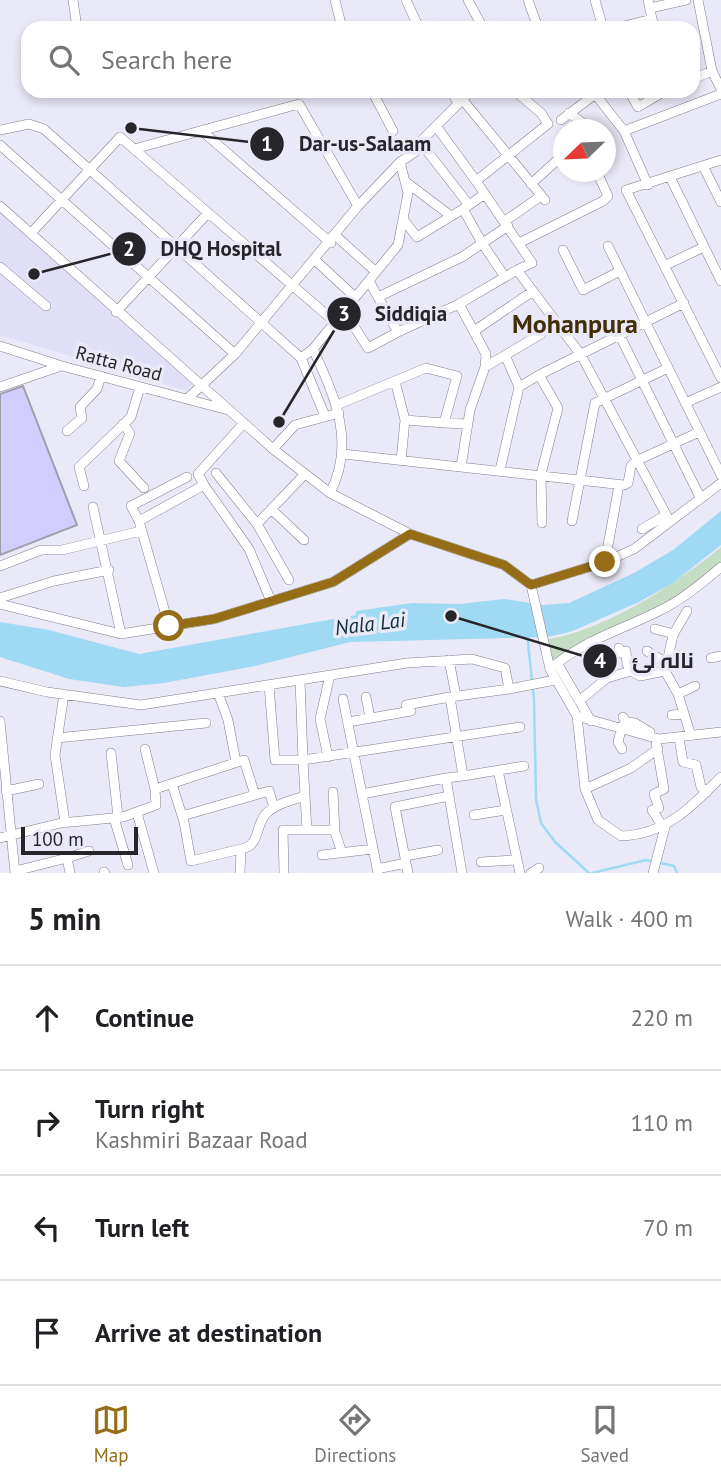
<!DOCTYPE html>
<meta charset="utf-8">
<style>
body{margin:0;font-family:"PT Sans",Cairo,sans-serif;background:#f2f2f2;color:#202124}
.compass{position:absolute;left:553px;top:119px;width:63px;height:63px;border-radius:50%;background:#fff;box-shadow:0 4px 10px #0003;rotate:247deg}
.scale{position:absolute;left:21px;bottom:18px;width:117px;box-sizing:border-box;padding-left:7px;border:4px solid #25252a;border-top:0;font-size:19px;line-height:24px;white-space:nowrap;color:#25252a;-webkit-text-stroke:5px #eae9f7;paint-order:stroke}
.stop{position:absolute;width:21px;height:21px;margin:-16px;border:5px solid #956d17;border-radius:50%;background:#fff}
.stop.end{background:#956d17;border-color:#fff;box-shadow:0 2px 7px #0008}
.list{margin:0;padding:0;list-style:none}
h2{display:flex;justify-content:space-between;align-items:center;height:91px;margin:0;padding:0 28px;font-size:30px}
h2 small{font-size:23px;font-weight:400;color:#757577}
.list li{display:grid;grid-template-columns:46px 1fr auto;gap:21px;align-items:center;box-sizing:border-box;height:105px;padding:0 28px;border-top:2px solid #e0e0e0}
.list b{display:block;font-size:26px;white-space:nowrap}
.list p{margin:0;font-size:23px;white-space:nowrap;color:#757577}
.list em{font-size:23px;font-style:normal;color:#757577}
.icon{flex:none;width:38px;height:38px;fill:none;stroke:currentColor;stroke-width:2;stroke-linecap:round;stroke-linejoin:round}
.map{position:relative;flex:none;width:721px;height:873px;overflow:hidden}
.search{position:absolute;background:#fff;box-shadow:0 4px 10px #0003;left:21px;right:21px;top:21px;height:77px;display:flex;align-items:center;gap:18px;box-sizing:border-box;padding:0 24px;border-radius:21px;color:#757577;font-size:26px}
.sheet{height:511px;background:#fff}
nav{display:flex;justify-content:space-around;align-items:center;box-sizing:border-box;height:98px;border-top:2px solid #e0e0e0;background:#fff;font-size:19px;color:#757577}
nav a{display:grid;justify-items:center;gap:4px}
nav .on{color:#956d17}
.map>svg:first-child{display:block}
.built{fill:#e1dff5}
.green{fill:#c5ddc4}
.water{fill:#9fd9f4}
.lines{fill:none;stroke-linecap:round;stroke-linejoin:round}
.stream{stroke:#9fd9f4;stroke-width:2.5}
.building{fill:#d2ccff;stroke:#9f9eab;stroke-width:2}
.minor-casing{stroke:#807f8c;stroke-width:10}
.minor{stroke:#fff;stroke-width:9}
.route{stroke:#956d17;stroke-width:9}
.labels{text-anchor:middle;stroke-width:7;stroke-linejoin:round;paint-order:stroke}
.street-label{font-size:19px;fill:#25252a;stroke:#eae9f7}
.water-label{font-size:21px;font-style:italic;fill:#132f3b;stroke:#eae9f7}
.district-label{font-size:26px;font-weight:bold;fill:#422f07;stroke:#eae9f7}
.leader{fill:none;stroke:#25252a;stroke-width:2.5}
.callout-dot{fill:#25252a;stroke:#eae9f7;stroke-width:2.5}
.mark-label{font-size:21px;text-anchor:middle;font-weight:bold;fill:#fff}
.callout-label{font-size:21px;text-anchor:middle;font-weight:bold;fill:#25252a;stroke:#eae9f7;stroke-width:7;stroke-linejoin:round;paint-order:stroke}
</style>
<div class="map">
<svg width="721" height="873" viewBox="0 0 721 873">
<rect width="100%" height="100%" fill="#eae9f7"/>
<path class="built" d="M0,213L193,384L188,391L0,335Z"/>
<path class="green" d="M721,547V565L662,607L582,641L553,661L547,639C603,632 679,582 721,547Z"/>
<path class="water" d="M721,511V545L673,583L639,602L570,632L547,637L350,642L255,666L164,683L124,687L69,679L0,657V622L49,630L139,654L356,615V611L412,603L460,604L504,599L543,605L569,603L634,573L673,550Z"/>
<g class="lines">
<path class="stream" d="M527,634L534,699L536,799L541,823L555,842L589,873
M592,873L646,860L674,866L677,873"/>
</g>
<path class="building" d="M23,386L77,525L0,555V394Z
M600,646L610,670L597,677L586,653Z"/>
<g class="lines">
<g class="minor-casing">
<path id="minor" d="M73,0L77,28
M335,0L342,28
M406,0L419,28
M468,0L483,28
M528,0L538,28
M595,0L603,28
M648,0L654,28
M698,0L712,71L721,89
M650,8L686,0
M616,28L652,19
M693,79L712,71
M372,91L393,131
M451,91L458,103
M515,91L541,113L548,124L476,181L532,263L517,270L581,355L669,520
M629,91L638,107L665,91
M595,94L624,131L648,185
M462,99L545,200
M569,113L584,124L583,130
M561,120L598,92
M436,126L476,181
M0,130L29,124L44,129L301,358L313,349
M202,131L331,243
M624,131L721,94
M420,142L469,205
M0,145L235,354
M134,149L299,104L358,206
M721,160L626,190L721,378
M703,166L721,202
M670,177L721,281
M406,182L451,216
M531,184L564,154
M485,194L463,209L482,243L505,277
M0,206L273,449L330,493L410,534L504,565L531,585
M403,219L417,237L463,209
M505,221L541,196
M31,233L120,137L335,322
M336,236L376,272
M519,243L603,201L608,196L597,172
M608,246L721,475
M563,250L583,290L620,271
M316,261L355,297
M666,265L704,247
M0,267L46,306
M369,281L378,297L462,257L508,226
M378,297L398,332L459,304L517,270
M459,304L486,354L485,367L541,334L530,320
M344,311L368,348L398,332
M116,312L208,213
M615,326L700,497
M474,331L533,291
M0,346L62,366L228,410
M505,355L519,387
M301,358L325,416
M539,375L684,303
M0,387L61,366
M187,399L235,354L358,206L400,162L415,152L420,142L471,91
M685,403L721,387
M337,405L426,368L457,376L444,423L405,420L395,381
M444,423L468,424
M123,424L130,433L119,461L144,488
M67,431L82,418L80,407L97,389L101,376
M273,449L295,425L339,413
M343,454L624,485L628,483L631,466L636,461L699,432
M401,461L405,420
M461,467L470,410L485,367
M500,470L519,387L539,375L558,408L541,474L542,523
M216,473L257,524L289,580
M204,485L198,474L244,423
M84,486L79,467L131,417L140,387
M330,493C356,443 335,397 313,349L398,245L408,193L400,162
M93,507L121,634
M271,509L304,540
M139,521L204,485L249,549L271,601
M572,521L595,403L668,368
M257,524L305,474
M642,529L666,515
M605,562L619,485
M0,566L41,550H62L141,531
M531,585L550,669L577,716L585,789L598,820L621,836C665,835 693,806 721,777
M531,585L605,562L634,549L721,483
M0,598L54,581L109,570
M0,604L121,634L214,619L333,582L410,534
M687,611L673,635L665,671L678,694L691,736
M169,626L139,521L131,506L187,477
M655,629L674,634
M619,648L621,653L626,651L627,664L631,671
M647,651L666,663
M668,658L680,660
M711,658L721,656
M449,660L456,696
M557,663L591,721
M550,669C582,641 621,630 659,611C682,600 702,583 721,567
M0,681L47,692L141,705L407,663L472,659L505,668L509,689L555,680
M269,685L275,760H303L300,680
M218,693L228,720L236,762
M64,694L55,755L65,823
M678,694L695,686
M366,697L370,718
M343,699L362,794
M579,701L607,678L631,671L640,676L665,671
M406,705L450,697
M672,715L683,714
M577,716L659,739L721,732
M623,717L626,722L635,723L650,732
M0,721L15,873
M348,722L411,711
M57,738L206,723
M679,738L683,762L696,765L701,787L707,792
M659,739L656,742L664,789L654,794L659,808L652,810L663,827
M145,749L155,789
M622,749L618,742L622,726
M111,753L118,817
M328,757L320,719L330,675
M498,770L520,873
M463,776L524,766
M172,784L184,822L191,861L241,849L240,873
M585,789L631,768L658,749
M6,791L39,784
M333,792L335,832L342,853
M137,813L154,873
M474,815L506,810
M182,816L269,791L274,808
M114,818L128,865
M307,830H335
M0,838L61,823L123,817L156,805L155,789L244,760L255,795
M241,849C260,846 255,827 265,815C274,804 293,800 305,796L303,760L520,727
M322,855L373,849
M405,856L438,850
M67,858L89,851
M481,862L515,860
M377,869L406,863
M15,871L67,858L70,873
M104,872L105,873
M284,873L283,830H307L305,796
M378,873L362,794L446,778
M408,873L395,807L449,796
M462,873L446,778L463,776L450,697L509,689
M531,873L539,868
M653,873L665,827"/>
</g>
<use href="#minor" class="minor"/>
</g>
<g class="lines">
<path class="route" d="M169,626L214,619L333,582L410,534L504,565L531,585L605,562"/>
</g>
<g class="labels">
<g class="street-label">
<text transform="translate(119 363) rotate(15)" y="7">Ratta Road</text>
</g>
<g class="water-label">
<text transform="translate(370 624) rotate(-7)" y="7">Nala Lai</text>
</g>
<g class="district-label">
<text x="575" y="333">Mohanpura</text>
</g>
</g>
<path class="leader" d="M131 128L267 144M34 274L129 249M279 422L344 314M451 616L600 661"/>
<g class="callout-dot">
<circle cx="131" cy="128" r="7"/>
<circle cx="34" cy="274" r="7"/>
<circle cx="279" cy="422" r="7"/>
<circle cx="451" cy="616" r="7"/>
<circle cx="267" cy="144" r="18"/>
<circle cx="129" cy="249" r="18"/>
<circle cx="344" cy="314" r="18"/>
<circle cx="600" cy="661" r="18"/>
</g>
<g class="mark-label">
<text x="267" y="151">1</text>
<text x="129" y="256">2</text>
<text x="344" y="321">3</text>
<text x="600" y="668">4</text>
</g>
<g class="callout-label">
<text x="365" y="151">Dar-us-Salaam</text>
<text x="221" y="256">DHQ Hospital</text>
<text x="411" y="321">Siddiqia</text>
<text x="663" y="668">نالہ لئ</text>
</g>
</svg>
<svg class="compass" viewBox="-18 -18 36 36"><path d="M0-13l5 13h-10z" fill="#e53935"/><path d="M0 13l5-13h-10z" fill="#757577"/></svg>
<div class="scale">100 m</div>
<div class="stop" style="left:169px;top:626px"></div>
<div class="stop end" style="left:605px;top:562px"></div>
<div class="search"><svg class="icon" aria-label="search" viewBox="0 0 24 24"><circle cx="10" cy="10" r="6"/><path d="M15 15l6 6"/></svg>Search here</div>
</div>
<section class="sheet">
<h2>5 min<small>Walk · 400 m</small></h2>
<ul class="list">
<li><svg class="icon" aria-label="ahead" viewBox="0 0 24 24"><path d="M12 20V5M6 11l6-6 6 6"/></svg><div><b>Continue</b></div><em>220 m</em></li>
<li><svg class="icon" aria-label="right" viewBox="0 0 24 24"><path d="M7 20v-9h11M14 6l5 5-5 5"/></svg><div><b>Turn right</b><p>Kashmiri Bazaar Road</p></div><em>110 m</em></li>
<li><svg class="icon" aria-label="left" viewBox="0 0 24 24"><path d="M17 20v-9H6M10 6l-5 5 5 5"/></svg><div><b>Turn left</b></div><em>70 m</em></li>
<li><svg class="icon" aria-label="arrive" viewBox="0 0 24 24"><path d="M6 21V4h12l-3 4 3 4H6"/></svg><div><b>Arrive at destination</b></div></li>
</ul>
</section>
<nav>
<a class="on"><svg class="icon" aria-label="map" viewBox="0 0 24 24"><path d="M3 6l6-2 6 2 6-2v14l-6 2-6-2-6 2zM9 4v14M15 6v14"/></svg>Map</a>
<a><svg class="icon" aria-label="directions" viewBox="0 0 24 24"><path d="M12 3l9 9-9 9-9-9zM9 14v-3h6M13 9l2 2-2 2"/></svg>Directions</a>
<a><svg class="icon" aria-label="saved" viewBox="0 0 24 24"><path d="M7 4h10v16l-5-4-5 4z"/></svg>Saved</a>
</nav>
